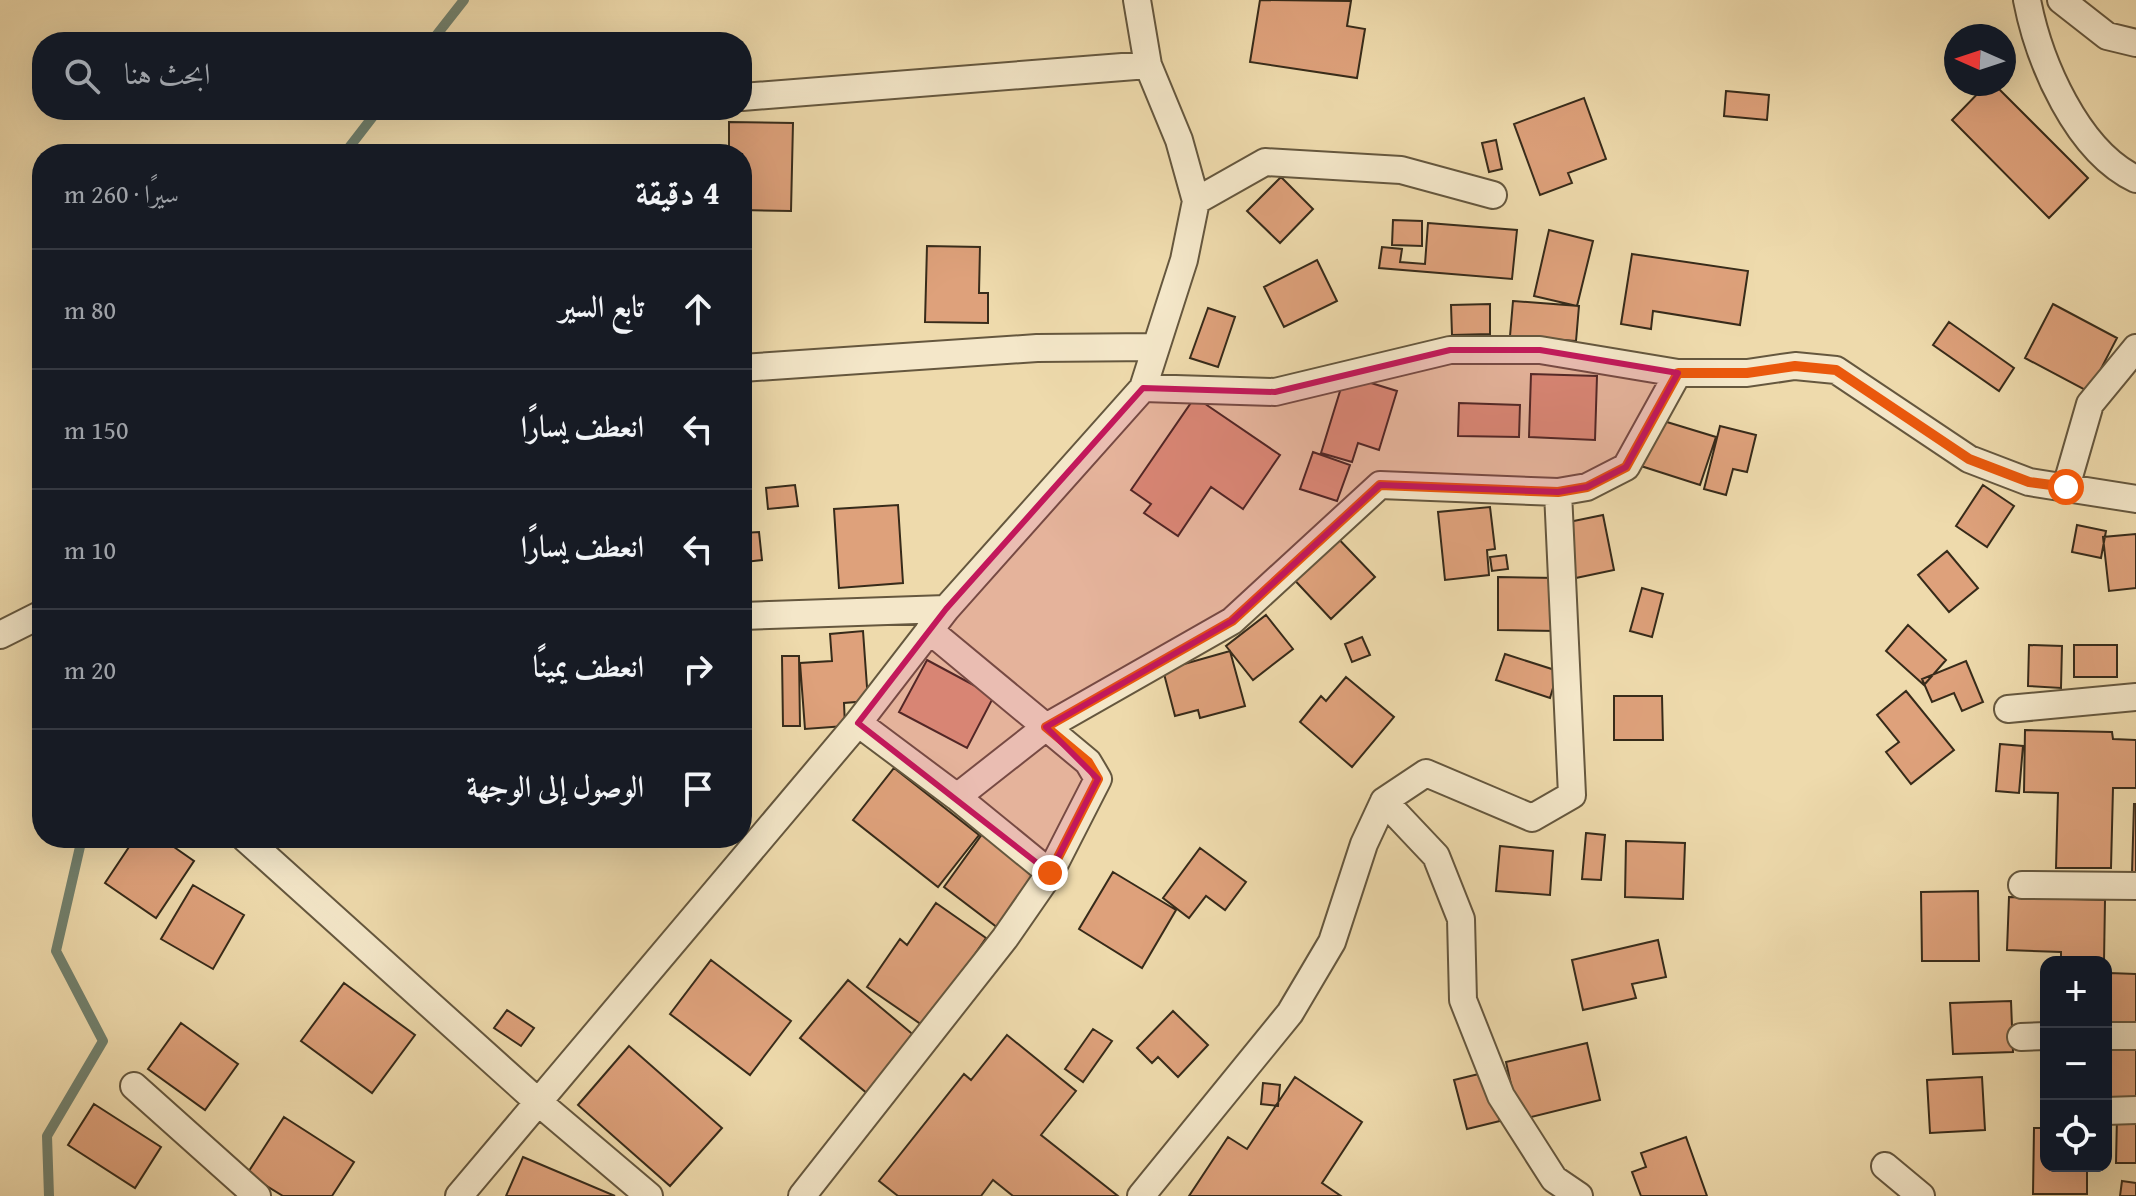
<!DOCTYPE html>
<html lang="ar">
<meta charset="utf-8">
<style>
body{margin:0;font-family:"Gentium Book Plus",Amiri,serif;background:#242831;color:#f1f3f6;direction:rtl}
.controls{position:absolute;right:24px;bottom:24px;display:grid;overflow:hidden;border-radius:16px;box-shadow:0 8px 32px #0002}
.controls button{width:72px;height:72px;display:grid;place-items:center;padding:0;border:0;border-bottom:2px solid #363941;background:#171b24;color:#f1f3f6;font:40px sans-serif}
.compass{position:absolute;left:1944px;top:24px;width:72px;height:72px;border-radius:50%;background:#171b24;box-shadow:0 8px 32px #0002;rotate:273deg}
.stop{position:absolute;width:24px;height:24px;margin:-18px;border:6px solid #ea580c;border-radius:50%;background:#fff}
.stop.end{background:#ea580c;border-color:#fff;box-shadow:0 2px 8px #0008}
.list{margin:0;padding:0;list-style:none}
h2{display:flex;justify-content:space-between;align-items:center;height:104px;margin:0;padding:0 32px;font-size:34px}
h2 small{font-size:26px;font-weight:400;color:#9ea1a6}
.list li{display:grid;grid-template-columns:52px 1fr auto;gap:24px;align-items:center;box-sizing:border-box;height:120px;padding:0 32px;border-top:2px solid #363941}
.list b{display:block;font-size:30px;white-space:nowrap}
.list em{font-size:26px;font-style:normal;color:#9ea1a6}
.icon{flex:none;width:44px;height:44px;fill:none;stroke:currentColor;stroke-width:2;stroke-linecap:round;stroke-linejoin:round}
.map{position:relative;flex:none;width:2136px;height:1196px;overflow:hidden;direction:ltr}
.search{position:absolute;background:#171b24;box-shadow:0 8px 32px #0002;left:32px;top:32px;width:720px;height:88px;display:flex;align-items:center;gap:20px;box-sizing:border-box;padding:0 28px;border-radius:32px;color:#9ea1a6;font-size:30px}
.panel{position:absolute;background:#171b24;box-shadow:0 8px 32px #0002;left:32px;top:144px;width:720px;height:704px;border-radius:32px;direction:rtl}
.map>svg:first-child{display:block}
.lines{fill:none;stroke-linecap:round;stroke-linejoin:round}
.stream{stroke:#72816e;stroke-width:10}
.building{fill:#dea17b;stroke:#372b1a;stroke-width:2}
.street-casing{stroke:#65573e;stroke-width:30}
.street{stroke:#f4e7c9;stroke-width:26}
.route{stroke:#ea580c;stroke-width:10}
.marked{fill:#c2185b;fill-opacity:0.2;stroke:#c2185b;stroke-width:6;stroke-linejoin:round}
</style>
<div class="map">
<svg width="2136" height="1196" viewBox="0 0 2136 1196">
<rect width="100%" height="100%" fill="#eedaac"/>
<filter id="stains"><feTurbulence type="fractalNoise" baseFrequency=".0025" numOctaves="4"/><feColorMatrix values="0 0 0 0 .2 0 0 0 0 .09 0 0 0 0 .02 0 0 0 .5 -.17"/></filter>
<radialGradient id="worn" r=".72"><stop offset=".6" stop-color="#630" stop-opacity="0"/><stop offset="1" stop-color="#630" stop-opacity=".3"/></radialGradient>
<g class="lines">
<path class="stream" d="M431,42L464,0
M344,154L378,110
M49,1196L47,1136L103,1041L56,951L82,838"/>
</g>
<path class="building" d="M1260,0L1351,1L1347,26L1365,29L1357,78L1250,62Z
M1987,84H1994L2088,178L2049,218L1952,120Z
M1726,91L1769,95L1767,120L1724,116Z
M1584,98L1606,159L1568,173L1572,183L1540,195L1514,124Z
M729,122L793,123L791,211L742,210V154H729Z
M1496,140L1502,169L1489,172L1482,143Z
M1281,177L1313,209L1280,243L1247,211Z
M1393,220L1422,221V246L1392,245Z
M1428,223L1517,230L1512,279L1379,268L1382,247L1402,249L1400,262L1425,264Z
M1549,230L1593,241L1577,306L1534,296Z
M927,246L980,247L979,293H988V323L925,322Z
M1632,254L1748,271L1740,325L1653,311L1651,329L1621,324Z
M1317,260L1337,301L1284,327L1264,287Z
M1513,301L1579,306L1576,341L1510,336Z
M1490,304V334L1452,335L1451,305Z
M2053,304L2117,338L2089,392L2025,358Z
M1208,308L1235,317L1218,367L1190,358Z
M1949,322L2014,368L1999,391L1933,345Z
M1531,374L1597,376L1595,440L1529,437Z
M1345,375L1397,391L1379,450L1358,443L1352,462L1321,453Z
M1195,397L1280,455L1243,509L1211,487L1178,536L1144,513L1151,504L1131,490Z
M1459,403L1520,405L1519,437L1458,436Z
M1657,419L1716,437L1700,485L1641,466Z
M1720,426L1756,435L1747,472L1733,469L1726,495L1704,489Z
M1313,452L1350,465L1337,501L1300,489Z
M795,485L798,506L768,509L766,488Z
M1983,485L2014,506L1987,547L1956,526Z
M898,505L903,583L839,588L834,509Z
M1490,507L1495,549L1487,550L1489,575L1445,580L1438,512Z
M1603,515L1614,570L1571,579L1559,524Z
M2077,525L2106,531L2101,558L2072,552Z
M1331,531L1375,577L1331,619L1287,572Z
M759,532L762,560L745,562L743,533Z
M2136,534V588L2109,591L2103,537Z
M1947,551L1978,588L1949,612L1918,575Z
M1506,555L1508,569L1492,571L1490,557Z
M1498,577L1558,578L1557,631L1498,630Z
M1642,588L1663,594L1652,637L1630,631Z
M1266,615L1293,649L1253,680L1226,646Z
M1908,625L1946,660L1924,685L1886,651Z
M863,631L868,701L844,703L845,726L805,729L800,663L832,661L830,634Z
M1362,637L1370,655L1352,662L1345,644Z
M2029,645L2062,646L2061,688L2028,686Z
M2074,645H2117V677H2074Z
M1230,651L1245,706L1200,718L1198,710L1175,716L1163,670Z
M1505,654L1558,671L1550,698L1496,680Z
M782,656H799L800,726H783Z
M927,660L994,696L967,748L899,712Z
M1966,661L1983,702L1962,711L1954,693L1932,702L1922,679Z
M1346,677L1394,717L1352,767L1300,722L1321,696L1326,701Z
M1906,691L1954,750L1911,784L1886,752L1899,742L1877,715Z
M1614,696H1662L1663,740H1614Z
M2025,730L2112,732L2113,739L2136,740V788H2113L2111,868H2056L2058,793L2024,792Z
M2000,744L2023,746L2019,793L1996,791Z
M894,768L979,835L938,887L853,820Z
M2134,804H2136V873H2132Z
M983,833L1042,877L1002,931L944,887Z
M1586,833L1605,835L1601,880L1582,879Z
M135,838H161L194,861L156,918L105,883Z
M1626,841L1685,843L1683,899L1625,897Z
M1500,846L1553,851L1550,895L1496,891Z
M1200,848L1246,882L1225,910L1206,896L1189,918L1163,898Z
M1113,872L1176,910L1142,968L1079,929Z
M193,885L244,915L213,969L161,939Z
M1978,891L1979,961H1922L1921,892Z
M2009,897L2105,900L2104,962H2061V952L2007,950Z
M936,903L986,938L925,1027L867,987L900,939L907,945Z
M1658,940L1666,977L1632,984L1636,998L1583,1010L1572,960Z
M711,960L791,1021L750,1075L670,1014Z
M2109,973L2136,974V1030L2106,1029Z
M848,980L916,1037L868,1094L800,1038Z
M344,983L415,1035L372,1093L301,1041Z
M2011,1001L2013,1052L1953,1054L1950,1003Z
M507,1010L534,1028L521,1046L494,1028Z
M1173,1011L1208,1045L1178,1077L1158,1057L1152,1063L1137,1048Z
M181,1023L238,1064L205,1110L148,1069Z
M1093,1029L1112,1041L1083,1082L1065,1069Z
M1007,1035L1076,1091L1041,1135L1118,1196H1013L993,1180L981,1196H898L879,1181L964,1074L971,1080Z
M1587,1043L1600,1100L1519,1120L1506,1062Z
M629,1046L722,1128L670,1186L578,1105Z
M2108,1050H2136V1100H2107Z
M1487,1072L1500,1121L1467,1129L1454,1080Z
M1295,1077L1362,1122L1322,1183L1341,1196H1189L1228,1137L1247,1149Z
M1982,1077L1985,1130L1930,1133L1927,1080Z
M1263,1083L1280,1085L1278,1106L1261,1104Z
M94,1104L161,1147L135,1188L68,1145Z
M2117,1116H2136V1163H2116Z
M284,1117L354,1162L332,1196H283L247,1174Z
M2034,1128H2046V1166H2087V1194H2033Z
M1686,1137L1707,1196H1641L1632,1172L1646,1167L1641,1153Z
M523,1157L615,1196H506Z
M2122,1181L2136,1183V1196H2120Z"/>
<g class="lines">
<g class="street-casing">
<path id="street" d="M1137,0L1148,65L1179,140L1196,201
M2027,0C2039,62 2077,151 2136,179
M2061,0L2107,36L2136,43
M742,97L1148,65
M742,368L1037,348L1156,347
M1143,388L1184,260L1196,201L1265,162L1401,170L1493,195
M2066,487L2090,404L2136,348
M742,616L946,609
M929,630L1046,727L1232,621L1380,485L1558,492L1587,487L1626,467L1678,373
M0,635L42,614
M2008,709L2136,697
M858,723L957,797L1050,873
M1384,801L1436,856L1461,919L1463,1000L1501,1096L1554,1179L1579,1196
M245,838L537,1101L649,1196
M2022,885L2136,886
M2106,1036H2136
M2021,1037L2046,1036
M134,1086L257,1196
M2106,1111L2136,1110
M1885,1166L1921,1196
M459,1196L858,723L946,609L1143,388L1275,392L1450,350H1540L1678,373H1747L1795,366L1836,370L1969,459L2029,482L2136,499
M802,1196L1005,938L1050,873L1098,779L1088,762L1046,727L957,797
M1141,1196L1290,1013L1332,942L1364,844L1384,801L1426,773L1532,818L1572,795L1558,492"/>
</g>
<use href="#street" class="street"/>
</g>
<g class="lines">
<path class="route" d="M1050,873L1098,779L1088,762L1046,727L1232,621L1380,485L1558,492L1587,487L1626,467L1678,373H1747L1795,366L1836,370L1969,459L2029,482L2066,487"/>
</g>
<path class="marked" d="M1450,350H1540L1678,373L1626,467L1587,487L1558,492L1380,485L1232,621L1046,727L1098,779L1050,873L858,723L946,609L1143,388L1275,392Z"/>
<rect width="100%" height="100%" filter="url(#stains)"/>
<rect width="100%" height="100%" fill="url(#worn)"/>
</svg>
<div class="controls">
<button>+</button>
<button>−</button>
<button><svg class="icon" aria-label="locate" viewBox="0 0 24 24"><circle cx="12" cy="12" r="6"/><path d="M12 2v4M12 18v4M2 12h4M18 12h4"/></svg></button>
</div>
<svg class="compass" viewBox="-18 -18 36 36"><path d="M0-13l5 13h-10z" fill="#e53935"/><path d="M0 13l5-13h-10z" fill="#9ea1a6"/></svg>
<div class="stop" style="left:2066px;top:487px"></div>
<div class="stop end" style="left:1050px;top:873px"></div>
<div class="search"><svg class="icon" aria-label="search" viewBox="0 0 24 24"><circle cx="10" cy="10" r="6"/><path d="M15 15l6 6"/></svg>ابحث هنا</div>
<section class="panel">
<h2>4 دقيقة<small>سيرًا · 260 m</small></h2>
<ul class="list">
<li><svg class="icon" aria-label="ahead" viewBox="0 0 24 24"><path d="M12 20V5M6 11l6-6 6 6"/></svg><div><b>تابع السير</b></div><em>80 m</em></li>
<li><svg class="icon" aria-label="left" viewBox="0 0 24 24"><path d="M17 20v-9H6M10 6l-5 5 5 5"/></svg><div><b>انعطف يسارًا</b></div><em>150 m</em></li>
<li><svg class="icon" aria-label="left" viewBox="0 0 24 24"><path d="M17 20v-9H6M10 6l-5 5 5 5"/></svg><div><b>انعطف يسارًا</b></div><em>10 m</em></li>
<li><svg class="icon" aria-label="right" viewBox="0 0 24 24"><path d="M7 20v-9h11M14 6l5 5-5 5"/></svg><div><b>انعطف يمينًا</b></div><em>20 m</em></li>
<li><svg class="icon" aria-label="arrive" viewBox="0 0 24 24"><path d="M6 21V4h12l-3 4 3 4H6"/></svg><div><b>الوصول إلى الوجهة</b></div></li>
</ul>
</section>
</div>
